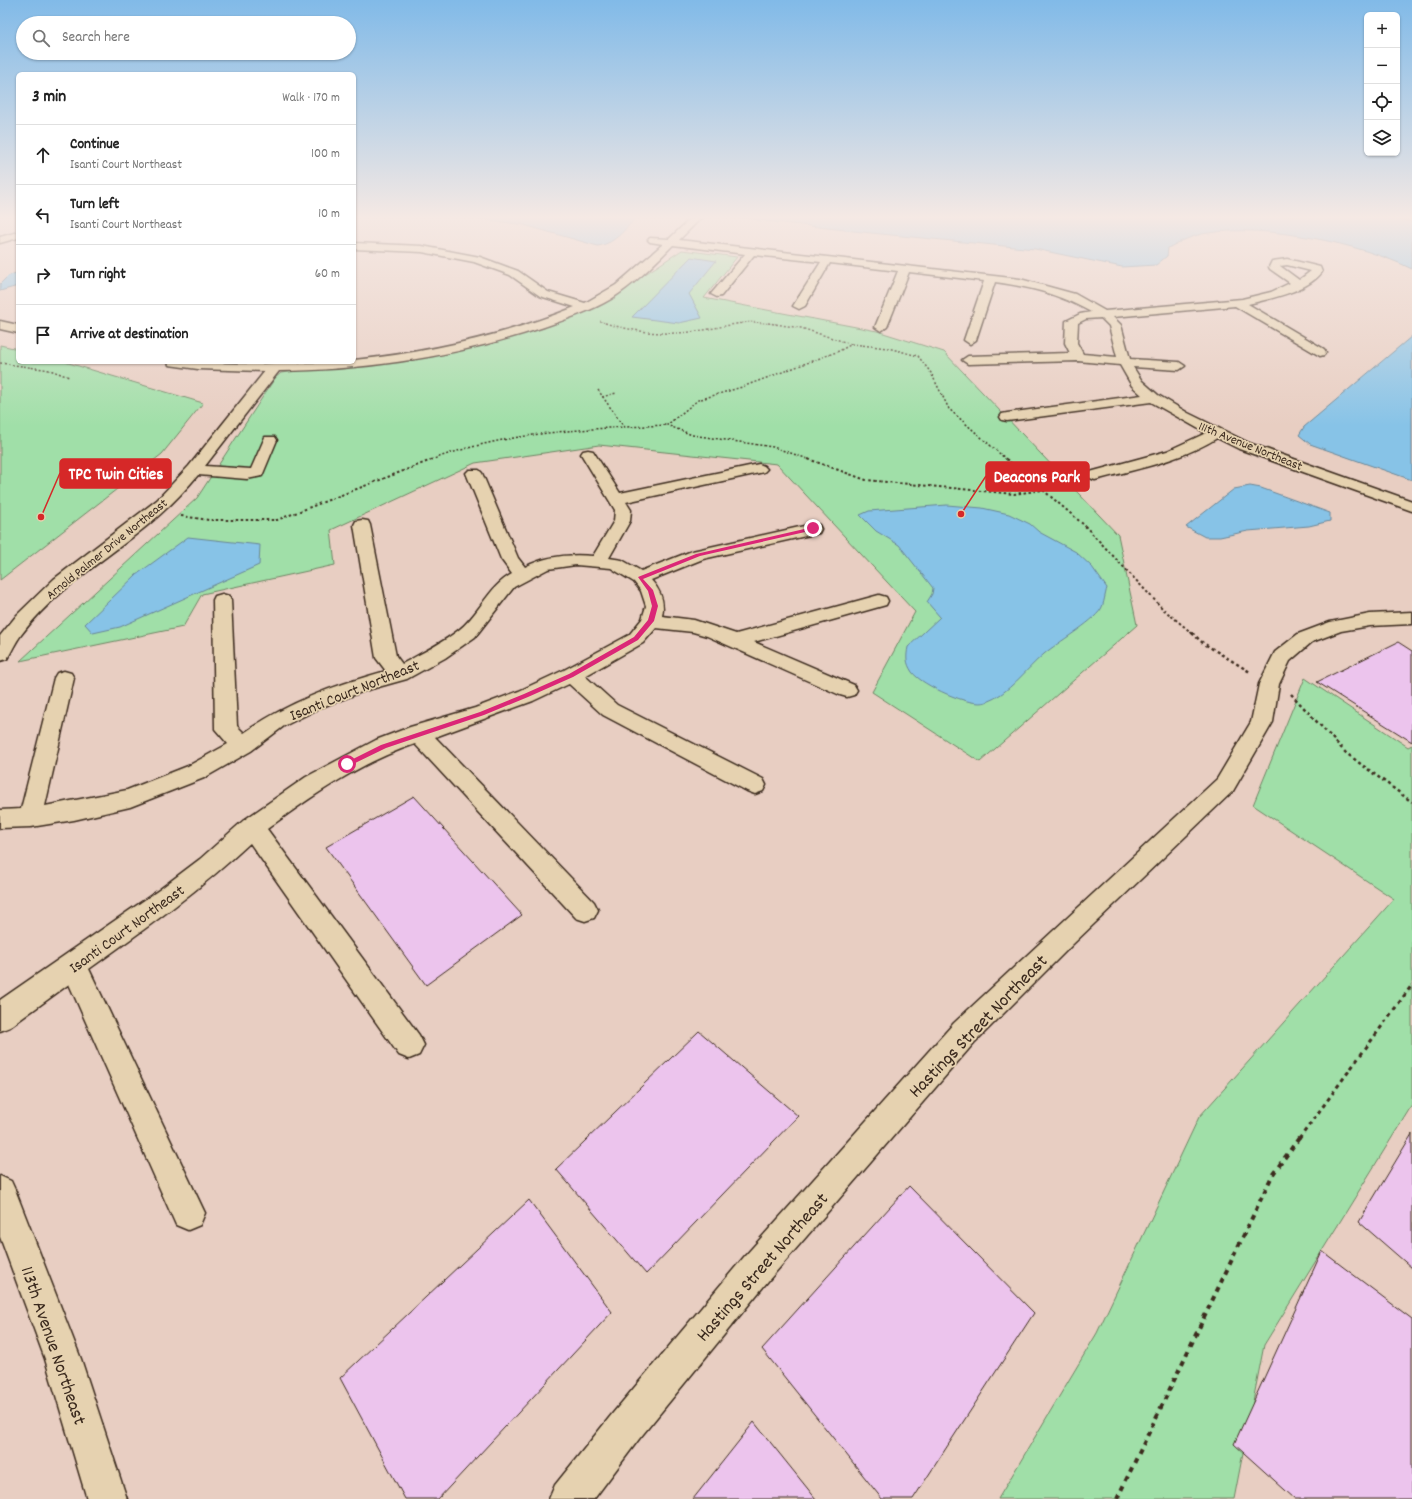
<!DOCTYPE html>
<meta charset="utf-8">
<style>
body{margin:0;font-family:Dekko,sans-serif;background:#f6f6f6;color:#222}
.controls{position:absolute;right:12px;top:12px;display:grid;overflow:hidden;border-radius:6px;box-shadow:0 1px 3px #0004}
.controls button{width:36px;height:36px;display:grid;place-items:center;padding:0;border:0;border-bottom:1px solid #e0e0e0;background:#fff;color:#222;font:20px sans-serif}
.stop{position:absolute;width:12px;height:12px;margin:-9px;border:3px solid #db2777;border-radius:50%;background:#fff}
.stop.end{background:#db2777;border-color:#fff;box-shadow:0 1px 4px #0008}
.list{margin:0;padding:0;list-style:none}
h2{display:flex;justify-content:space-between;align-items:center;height:52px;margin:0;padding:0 16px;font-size:17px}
h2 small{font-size:13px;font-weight:400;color:#767676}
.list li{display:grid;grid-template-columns:26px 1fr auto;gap:12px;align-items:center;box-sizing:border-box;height:60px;padding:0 16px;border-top:1px solid #e0e0e0}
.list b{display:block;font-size:15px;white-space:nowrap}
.list p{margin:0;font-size:13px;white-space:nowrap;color:#767676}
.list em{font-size:13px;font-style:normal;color:#767676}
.icon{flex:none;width:22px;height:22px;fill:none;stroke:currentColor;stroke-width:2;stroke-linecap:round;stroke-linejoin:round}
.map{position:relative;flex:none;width:1412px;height:1499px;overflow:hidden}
.search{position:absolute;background:#fff;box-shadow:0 1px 3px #0004;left:16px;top:16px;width:340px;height:44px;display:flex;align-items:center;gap:10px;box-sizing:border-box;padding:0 14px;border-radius:22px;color:#767676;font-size:15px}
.panel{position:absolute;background:#fff;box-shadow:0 1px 3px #0004;left:16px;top:72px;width:340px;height:292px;border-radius:6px}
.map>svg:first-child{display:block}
.green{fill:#a0dfa8;stroke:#6e8463}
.water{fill:#87c3e7;stroke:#698697}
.building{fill:#ecc4ed;stroke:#3b2a1e}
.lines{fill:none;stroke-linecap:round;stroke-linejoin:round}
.minor-casing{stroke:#3b2a1e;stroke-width:3}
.path-far5{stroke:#3b2a1e;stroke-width:1;stroke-dasharray:1.5 1.5;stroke-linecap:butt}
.path-far4{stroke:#3b2a1e;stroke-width:1.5;stroke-dasharray:2 2;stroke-linecap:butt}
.path-far3{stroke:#3b2a1e;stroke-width:2;stroke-dasharray:2.5 2.5;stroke-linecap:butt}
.path-far2{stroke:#3b2a1e;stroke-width:2.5;stroke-dasharray:3 3;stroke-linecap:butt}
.path-far1{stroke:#3b2a1e;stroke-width:3;stroke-dasharray:4 4;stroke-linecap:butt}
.path{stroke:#3b2a1e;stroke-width:4;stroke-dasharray:5 5;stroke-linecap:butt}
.minor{fill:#e6d2b0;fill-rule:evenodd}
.route{fill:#db2777}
.labels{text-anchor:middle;stroke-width:3.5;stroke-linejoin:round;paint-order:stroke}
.far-street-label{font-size:13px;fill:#3b2a1e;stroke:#e6d2b0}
.street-label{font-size:16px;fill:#3b2a1e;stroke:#e6d2b0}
.near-street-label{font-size:19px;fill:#3b2a1e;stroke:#e6d2b0}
.leader{fill:none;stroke:#d62828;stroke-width:1.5}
.callout-dot{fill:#d62828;stroke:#e6d2b0;stroke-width:1.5}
.callout{fill:#d62828;stroke:#d62828;stroke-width:1.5}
.callout-label{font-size:17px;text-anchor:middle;font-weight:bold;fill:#fff}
</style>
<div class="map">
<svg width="1412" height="1499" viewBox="0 0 1412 1499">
<rect width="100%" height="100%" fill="#e8cec2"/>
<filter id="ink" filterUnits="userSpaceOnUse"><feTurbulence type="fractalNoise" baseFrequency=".025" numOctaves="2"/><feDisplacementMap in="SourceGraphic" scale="8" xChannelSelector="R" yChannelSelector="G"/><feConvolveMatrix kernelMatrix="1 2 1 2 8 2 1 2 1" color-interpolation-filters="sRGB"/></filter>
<g filter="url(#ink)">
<path class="green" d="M682,250L737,257L704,298L877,331L944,352L1118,535L1137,625L980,762L872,692L915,612L777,464L599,445L475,463L331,530L335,565L202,594L183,627L20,661L197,498L275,378L281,373C323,367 366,367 408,360C459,352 511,341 558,321C602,304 642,276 682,250Z
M0,345L18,349V362H65L203,403L162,454L0,580Z
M1305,678L1408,747L1412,745V1105L1264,1345L1234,1499H998L1097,1333L1199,1117L1394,899L1253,805Z"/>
<path class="water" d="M463,216H638C625,228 617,243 598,246L524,225Z
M739,216H1384L1412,222V269C1360,243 1265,224 1208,233C1193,235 1181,241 1168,248L1167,256L1156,265L1122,267L1035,249L871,233L758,220Z
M691,257L716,261L689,294L702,318L679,323L632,317Z
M18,272V286L0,291V284L8,276Z
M1412,336V480L1310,444L1299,435L1304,427Z
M1250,486L1261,488L1330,513V521L1309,526L1248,531L1220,537H1205L1186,527L1234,489Z
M947,505L982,508L1009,514L1030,524L1039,532L1076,552L1092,567L1107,588C1105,594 1104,604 1101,609C1092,623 1058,642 1044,654C1025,670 1009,694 986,702C972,708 921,685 912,672C906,663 906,657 908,647L940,617L927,602L932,594L933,588L899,545L876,531L860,515L869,511Z
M188,537L260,545L259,565L120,627L93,633L85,624L136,575Z"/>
<path class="building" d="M1398,642L1412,651V742L1317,682Z
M414,796L522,915L426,985L326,847Z
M699,1031L798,1116L646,1274L556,1169Z
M1412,1134V1268L1359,1222Z
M909,1186L1034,1313L913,1499H882L762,1349Z
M529,1200L612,1312L438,1499H405L340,1378Z
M1322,1251L1412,1319V1499H1295L1234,1444Z
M754,1422L816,1499H693Z"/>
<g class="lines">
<g class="minor-casing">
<path id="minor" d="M693,216H703L679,240L1020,279L1075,294L1105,311L1242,299L1271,292L1290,283L1270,269L1269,267L1272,261L1287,259L1320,267L1322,272C1308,291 1270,299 1248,304L1324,349L1326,352L1324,355L1320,356L1235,306L1113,317L1121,325L1130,359L1179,362L1185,366L1179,370L1133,367L1142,381L1158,395L1188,413L1249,443L1412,501V511L1239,449L1217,438C1180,461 1137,469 1095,480L1090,478L1087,475L1090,472L1167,451L1206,433L1151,402L1007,421L1002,420L1000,417L1002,414L1007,413L1142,395L1132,386L1120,365L1078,361L968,364L962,360L968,356L1070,353L1065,343L1066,321L1080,314L1091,312C1059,294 1031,287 995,282L976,340L970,344L964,340L984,281L909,272L887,327L881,331L875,327L898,271L830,263L805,306L799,309L793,306L821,262L754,255L721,296L717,297L711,294L745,254L673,245C654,264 635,284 611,299C591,311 567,319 544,327C459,356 370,370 279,371L205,466L251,469L265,437H275L277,440L262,476L247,479L198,475C183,493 167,509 149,524C105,560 56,589 21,635C15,643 12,651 7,659L0,661V636L17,615L54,579L157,500L189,466L265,371L198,369L169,365L168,362L263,364L286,362L285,363L354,362V360C430,352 503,336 575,307L540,296L510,275L474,262L422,252L354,249V243L422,246L480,257L518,271L548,292L585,303L616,285L663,244L650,242L648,240L650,238L669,239ZM1287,265L1311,271L1299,280L1280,266ZM1101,318L1109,326L1117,357L1083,354L1077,343L1078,323L1086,319Z
M18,232V238L0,243V237Z
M0,321L18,325V333L0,329Z
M588,450L593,451L620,493L759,464L764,466L767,469L764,472L626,502L631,510L630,521L609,558L622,560L641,571L692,551L813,524L819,525L821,529L819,533L703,559L651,580C661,591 665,602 662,616L694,620L736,634L879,595L886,597L888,601L886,605L754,642L854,685L857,690L854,695L847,697L840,695L707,636L693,632L656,628L643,643L585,676L617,705L763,779L766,785L763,791L755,794L747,791L603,715L569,684L533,701L435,737L594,902L598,910L594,918L585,921L576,918L415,744C361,762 313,795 267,829L419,1035L424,1045L419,1055L409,1059L399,1055L250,843C200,890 145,929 89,969L205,1213L200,1225L188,1230L176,1225L69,984L10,1027L0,1031V1000L159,890L200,859L244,820L306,777L376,740L410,727L475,708L519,691L564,670L629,635L642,619L646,606L641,591L634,582L611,568L576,565L548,569L514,587L475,637L445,658L407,679L364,691L322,707L284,726L251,751L204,778L130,807L74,820L31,827L0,828V810L21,809L54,678L57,673L64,671L71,673L74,678L45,806L127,790L188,766L228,744L215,729L213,600L215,596L222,594L229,596L231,600L237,726L244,733C288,702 335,685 386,671L376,658L354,525L356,521L362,520L368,521L370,525L396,656L402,664C422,653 443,643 460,629C480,613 489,586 512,574L501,559L466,473L469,470H479L482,473L518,558L525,567C546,556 569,554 593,556L614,521L615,510L581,454L583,451Z
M1412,612V624L1370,626L1341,631L1312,642L1290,661L1279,684L1273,722L1233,791L1073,944L974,1043L768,1281L639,1439L594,1499H549L555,1485L613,1413L744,1257L954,1023L1217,779L1251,722L1259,684L1275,652L1298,634L1330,622L1370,614Z
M0,1176L11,1181L16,1192L81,1359L127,1499H87L45,1359L0,1237Z"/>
</g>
<path class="path-far5" d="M600,321L608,324
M736,324L750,322L778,324"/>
<path class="path-far4" d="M605,323C635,332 666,336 697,331C712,329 727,325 743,323
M768,323L801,328L851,344
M0,363L50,370L69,377
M598,390L624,427
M602,397L616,393
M431,460C508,431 586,429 667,425
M811,460L773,447L692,435L667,425L698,400L742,387L839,351L852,344L888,348L918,356L931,373L949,409L1007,460"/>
<path class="path-far3" d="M808,459L866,480L1014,494L1043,490
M1006,459L1043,490
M1043,490L1084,525L1163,609L1193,634
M181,516L209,520H277L434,459"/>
<path class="path-far2" d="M1192,633L1203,643L1250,672
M1291,694L1346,753L1412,802"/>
<path class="path-far1" d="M1299,1139L1412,985"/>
<path class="path" d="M1117,1499L1273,1174L1299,1138"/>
<use href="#minor" class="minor"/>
</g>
</g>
<linearGradient id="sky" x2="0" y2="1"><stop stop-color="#81bae8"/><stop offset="0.51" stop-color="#f5e9e4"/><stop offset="1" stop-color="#f5e9e4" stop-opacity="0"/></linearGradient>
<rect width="1412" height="426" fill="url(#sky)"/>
<path class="route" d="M813,527L814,530L700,556L643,579L653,590L658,606L654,621L638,640L573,677L528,697L484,715L386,748L349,766L343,764L381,745L480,712L524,694L569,674L634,637L648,620L652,606L648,591L638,577L696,554Z"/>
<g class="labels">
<g class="far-street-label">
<text transform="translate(1251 445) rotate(22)" y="5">111th Avenue Northeast</text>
<text transform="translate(106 548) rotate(-39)" y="5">Arnold Palmer Drive Northeast</text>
</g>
<g class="street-label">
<text transform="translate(354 689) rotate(-22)" y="6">Isanti Court Northeast</text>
<text transform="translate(126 928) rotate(-36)" y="6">Isanti Court Northeast</text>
</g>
<g class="near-street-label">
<text transform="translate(977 1025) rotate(-46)" y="7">Hastings Street Northeast</text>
<text transform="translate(761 1266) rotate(-49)" y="7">Hastings Street Northeast</text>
<text transform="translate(55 1345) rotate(71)" y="7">113th Avenue Northeast</text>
</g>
</g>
<path class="leader" d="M41 517L60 473M961 514L986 476"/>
<g class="callout-dot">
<circle cx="41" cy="517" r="4"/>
<circle cx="961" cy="514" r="4"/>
</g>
<g class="callout">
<rect x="60" y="459" width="111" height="29" rx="4"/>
<rect x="986" y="462" width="103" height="29" rx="4"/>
</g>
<g class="callout-label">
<text x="116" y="479">TPC Twin Cities</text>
<text x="1037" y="482">Deacons Park</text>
</g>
</svg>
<div class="controls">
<button>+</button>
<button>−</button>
<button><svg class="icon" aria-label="locate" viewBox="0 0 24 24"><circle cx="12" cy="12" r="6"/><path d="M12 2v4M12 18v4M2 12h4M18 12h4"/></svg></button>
<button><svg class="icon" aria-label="layers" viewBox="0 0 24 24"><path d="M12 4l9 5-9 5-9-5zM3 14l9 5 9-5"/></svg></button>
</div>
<div class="stop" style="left:347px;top:764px"></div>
<div class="stop end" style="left:813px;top:528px"></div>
<div class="search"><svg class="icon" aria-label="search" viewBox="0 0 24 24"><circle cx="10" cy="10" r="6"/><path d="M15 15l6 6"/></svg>Search here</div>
<section class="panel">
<h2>3 min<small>Walk · 170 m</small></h2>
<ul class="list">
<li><svg class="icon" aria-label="ahead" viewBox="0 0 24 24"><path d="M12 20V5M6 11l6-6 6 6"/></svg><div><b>Continue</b><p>Isanti Court Northeast</p></div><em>100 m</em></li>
<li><svg class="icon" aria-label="left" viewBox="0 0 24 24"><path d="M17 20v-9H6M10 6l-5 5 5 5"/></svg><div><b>Turn left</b><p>Isanti Court Northeast</p></div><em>10 m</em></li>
<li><svg class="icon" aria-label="right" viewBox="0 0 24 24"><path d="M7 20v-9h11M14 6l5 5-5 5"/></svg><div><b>Turn right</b></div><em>60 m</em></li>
<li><svg class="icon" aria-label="arrive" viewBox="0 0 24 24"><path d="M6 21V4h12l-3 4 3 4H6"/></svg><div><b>Arrive at destination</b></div></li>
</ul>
</section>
</div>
